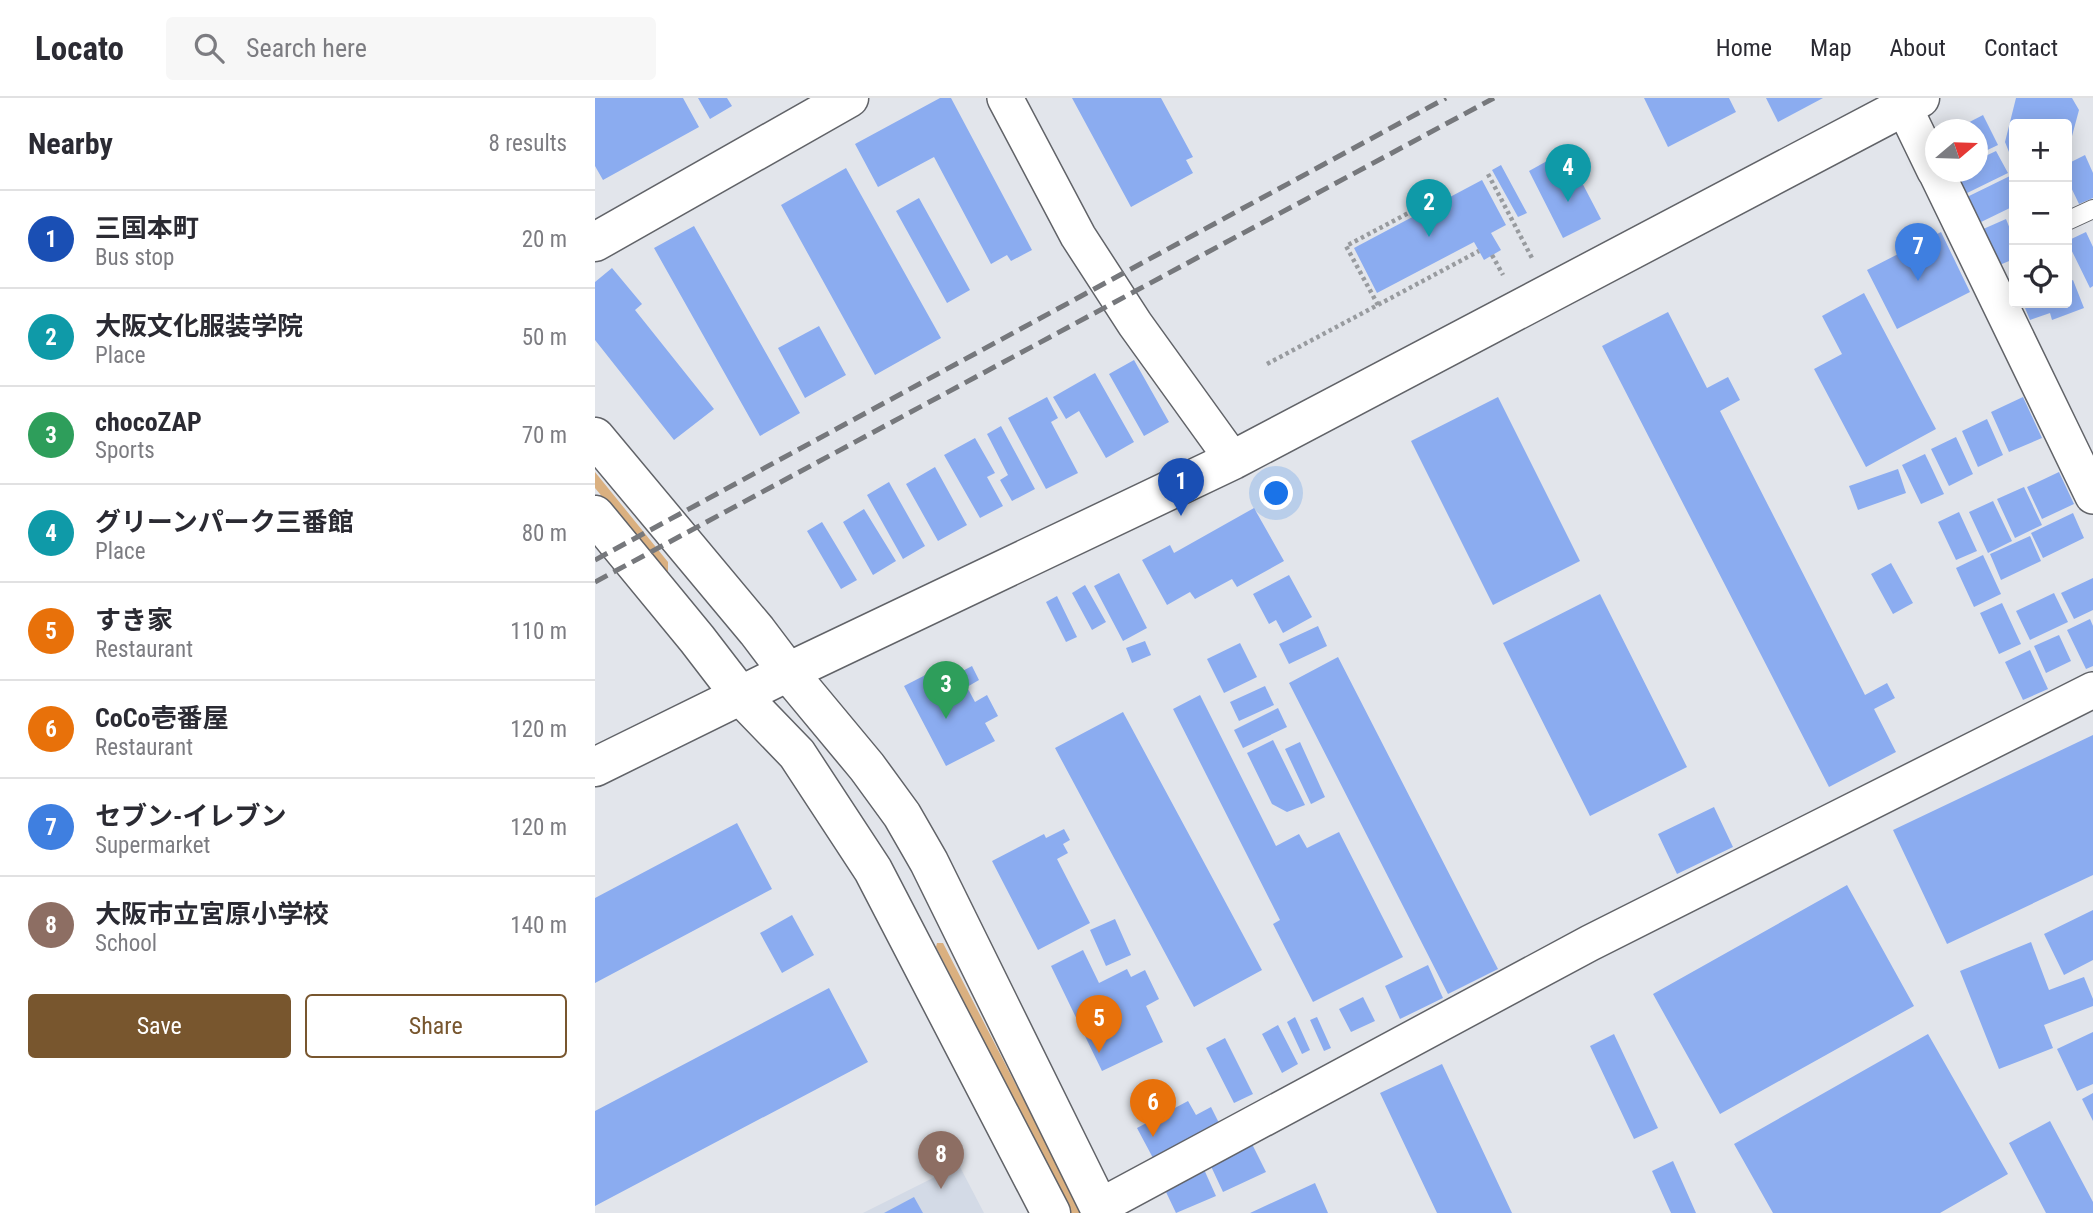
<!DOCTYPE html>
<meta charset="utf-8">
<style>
body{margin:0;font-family:"Roboto Condensed","Noto Sans JP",sans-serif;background:#f7f7f7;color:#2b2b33}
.controls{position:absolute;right:21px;top:21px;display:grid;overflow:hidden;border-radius:7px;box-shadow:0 4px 18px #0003}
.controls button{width:63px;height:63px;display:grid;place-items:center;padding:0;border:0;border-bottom:2px solid #e1e1e2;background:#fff;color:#2b2b33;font:35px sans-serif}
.compass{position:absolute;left:1330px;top:21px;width:63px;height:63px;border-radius:50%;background:#fff;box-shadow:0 4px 18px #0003;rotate:71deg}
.you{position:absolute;left:682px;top:396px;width:24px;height:24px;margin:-18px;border:5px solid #fff;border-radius:50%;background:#1a73e8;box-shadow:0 0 0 10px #1a73e833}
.badge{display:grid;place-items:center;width:46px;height:46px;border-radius:50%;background:#78562e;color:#fff;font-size:23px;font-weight:700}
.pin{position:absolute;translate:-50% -58px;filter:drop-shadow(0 2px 4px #0008)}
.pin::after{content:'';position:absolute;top:37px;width:24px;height:21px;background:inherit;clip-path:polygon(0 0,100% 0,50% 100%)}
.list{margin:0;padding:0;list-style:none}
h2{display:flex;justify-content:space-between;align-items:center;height:91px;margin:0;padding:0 28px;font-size:30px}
h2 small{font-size:23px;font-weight:400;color:#7c7c81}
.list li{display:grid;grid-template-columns:46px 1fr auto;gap:21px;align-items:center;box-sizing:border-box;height:98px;padding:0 28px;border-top:2px solid #e1e1e2}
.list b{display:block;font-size:26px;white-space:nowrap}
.list p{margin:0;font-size:23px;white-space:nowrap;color:#7c7c81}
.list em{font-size:23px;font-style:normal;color:#7c7c81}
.actions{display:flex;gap:14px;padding:21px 28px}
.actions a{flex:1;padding:16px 0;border:2px solid #78562e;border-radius:7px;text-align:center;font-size:24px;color:#78562e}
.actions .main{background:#78562e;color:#fff}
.icon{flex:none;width:38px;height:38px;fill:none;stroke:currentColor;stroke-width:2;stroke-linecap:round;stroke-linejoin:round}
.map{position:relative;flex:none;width:1498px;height:1115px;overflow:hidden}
header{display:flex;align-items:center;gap:42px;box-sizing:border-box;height:98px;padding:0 35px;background:#fff;border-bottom:2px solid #e1e1e2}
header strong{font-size:33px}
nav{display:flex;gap:38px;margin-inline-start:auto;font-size:24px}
.search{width:490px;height:63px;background:#f7f7f7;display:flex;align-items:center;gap:18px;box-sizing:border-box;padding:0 24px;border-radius:7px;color:#7c7c81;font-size:26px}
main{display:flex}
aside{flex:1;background:#fff}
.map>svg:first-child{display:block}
.built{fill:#d3dae6}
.green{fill:#dab080}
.building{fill:#8bacf0}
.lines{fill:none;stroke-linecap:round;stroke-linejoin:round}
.lane-casing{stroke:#616368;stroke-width:20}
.street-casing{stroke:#616368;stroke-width:38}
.secondary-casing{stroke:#616368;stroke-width:41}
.path{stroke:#989b9f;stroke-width:4.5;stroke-dasharray:3.5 3.5;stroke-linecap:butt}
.lane{stroke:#fff;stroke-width:18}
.street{stroke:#fff;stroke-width:35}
.secondary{stroke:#fff;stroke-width:38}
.rail{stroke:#76787c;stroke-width:5;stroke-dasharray:14 7;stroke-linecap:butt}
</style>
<header>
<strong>Locato</strong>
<div class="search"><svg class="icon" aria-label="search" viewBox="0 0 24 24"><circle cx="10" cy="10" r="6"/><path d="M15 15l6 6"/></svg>Search here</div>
<nav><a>Home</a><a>Map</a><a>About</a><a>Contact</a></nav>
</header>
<main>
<aside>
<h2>Nearby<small>8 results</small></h2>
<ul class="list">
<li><span class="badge" style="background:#1a4fb4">1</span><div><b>三国本町</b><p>Bus stop</p></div><em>20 m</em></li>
<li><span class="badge" style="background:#0f9aa8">2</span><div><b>大阪文化服装学院</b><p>Place</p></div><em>50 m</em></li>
<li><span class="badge" style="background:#2e9e5b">3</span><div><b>chocoZAP</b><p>Sports</p></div><em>70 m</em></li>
<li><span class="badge" style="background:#0f9aa8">4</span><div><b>グリーンパーク三番館</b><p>Place</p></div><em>80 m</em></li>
<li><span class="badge" style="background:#e8710a">5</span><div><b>すき家</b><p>Restaurant</p></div><em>110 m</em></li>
<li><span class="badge" style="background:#e8710a">6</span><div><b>CoCo壱番屋</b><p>Restaurant</p></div><em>120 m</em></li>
<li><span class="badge" style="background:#3f7fe0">7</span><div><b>セブン-イレブン</b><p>Supermarket</p></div><em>120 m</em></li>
<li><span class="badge" style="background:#8d6e63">8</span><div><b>大阪市立宮原小学校</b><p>School</p></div><em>140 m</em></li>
</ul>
<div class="actions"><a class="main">Save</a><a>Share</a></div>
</aside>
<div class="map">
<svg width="1498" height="1115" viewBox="0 0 1498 1115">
<rect width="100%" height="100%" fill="#e2e5eb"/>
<path class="built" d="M364,1067L389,1115H268Z"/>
<path class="green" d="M0,374L73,464V478L0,390Z
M342,845H348L487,1115H476L341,849Z"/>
<path class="building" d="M0,0H88L104,29L8,82L0,68Z
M103,0H132L137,8L115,21Z
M345,0H356L437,152L416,163L412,157L396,166L339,59L283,89L260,46Z
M477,0H566L598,59L591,62L598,75L536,109Z
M1049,0H1134L1141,14L1073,49Z
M1171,0H1228L1183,24Z
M1421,0H1477L1484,12L1473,53L1472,26H1419V56L1414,54L1410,44Z
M1388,17L1403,47L1382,57V32H1359Z
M1401,53L1413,75L1368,97L1359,74H1382V62Z
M1490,57L1498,75V100L1484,106L1472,81V66Z
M952,63L964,86L983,77L1006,121L968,140L934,73Z
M906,67L932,115L923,119L897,72Z
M251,70L346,240L280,277L186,107Z
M1419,76V108L1384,125L1372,99Z
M887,82L911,127L896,135L906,152L889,162L879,144L782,195L759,150Z
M324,100L375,192L352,205L301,113Z
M1411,121L1419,141V161L1402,168L1386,132Z
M99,128L205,315L165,338L59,150Z
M1346,134L1375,194L1302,231L1272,172Z
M1491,134L1498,149V188L1495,190L1472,143Z
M17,170L47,206L40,212L119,311L79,342L0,242V184Z
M1478,182L1489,210L1457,222L1455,215L1435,222L1428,205H1472V185Z
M1269,195L1341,331L1271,369L1219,271L1247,256L1227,218Z
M1073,214L1112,290L1133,279L1145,302L1125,313L1270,597L1292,585L1300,600L1279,611L1301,654L1234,689L1007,248Z
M224,228L251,277L210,300L183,250Z
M539,262L574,324L549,338L514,276Z
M500,275L539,344L511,360L484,313L471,321L458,299Z
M452,299L463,320L456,324L483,375L451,391L413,320Z
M903,299L985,463L898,507L816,343Z
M1428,299L1447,340L1414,354L1396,314Z
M1392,321L1408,357L1383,369L1367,333Z
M406,328L440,391L417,403L405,382L413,377L392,336Z
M1361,339L1378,376L1354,388L1336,351Z
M380,340L400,375L392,379L408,408L385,420L349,357Z
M1330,356L1349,396L1326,406L1307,367Z
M340,369L372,427L343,443L311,386Z
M1303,371L1311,395L1263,412L1254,388Z
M1464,374L1479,406L1447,421L1432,389Z
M294,384L330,448L308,461L272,397Z
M1429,389L1447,427L1420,440L1402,401Z
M1398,403L1417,443L1393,455L1374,414Z
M659,410L689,463L642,489L637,481L600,501L595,494L572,507L547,462L575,447L579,455Z
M269,411L301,463L278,477L248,424Z
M1364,414L1382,453L1361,462L1343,424Z
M1478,415L1489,440L1448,460L1436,435Z
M227,424L262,482L246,491L212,433Z
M1435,438L1446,463L1406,482L1395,456Z
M1388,457L1406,496L1379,509L1361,470Z
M1296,465L1318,505L1298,516L1276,476Z
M524,475L552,530L528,543L499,488Z
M694,477L717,519L688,535L681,522L674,526L658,496Z
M1498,480V512L1479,521L1466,495Z
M490,487L511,524L497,532L477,495Z
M1459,495L1473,524L1435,542L1421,513Z
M1005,496L1092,669L995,718L908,545Z
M462,498L482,539L471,544L451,504Z
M1407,505L1426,546L1404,556L1385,515Z
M1495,521L1498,528V568L1491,571L1472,532Z
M723,528L732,548L694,566L684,546Z
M1464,537L1476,563L1451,575L1439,548Z
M550,543L556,557L537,565L531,550Z
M645,545L662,579L629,595L612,561Z
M1435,552L1453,591L1428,602L1410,564Z
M743,559L903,871L853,896L694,585Z
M350,567L356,579L377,568L384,582L372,589L380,604L392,597L403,618L390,625L400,643L351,668L309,588Z
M670,588L679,607L644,623L635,604Z
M605,597L681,748L704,736L712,750L744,734L808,859L718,904L678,826L685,822L578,611Z
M683,610L692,629L648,650L639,632Z
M528,614L667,872L599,909L460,650Z
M1498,637V777L1352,846L1298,732Z
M678,642L710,707L692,714L677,706L652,655Z
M705,644L730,699L716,706L690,651Z
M1119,709L1138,749L1082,776L1063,736Z
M142,725L177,791L0,885V800Z
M469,731L475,742L468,746L473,755L462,761L495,825L443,852L397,763L449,736L451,740Z
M1252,787L1319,908L1125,1016L1058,896Z
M1498,812V862L1469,877L1449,836Z
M197,817L219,857L187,875L165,835Z
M520,821L536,857L511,868L495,832Z
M1436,844L1454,892L1489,879L1498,901V908L1449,927L1458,950L1404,971L1365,873Z
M488,852L504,885L532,871L536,879L550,872L564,901L551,908L568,944L507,973L456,868Z
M833,867L848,900L805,921L790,888Z
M234,890L273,964L0,1108V1013Z
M768,899L780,923L756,934L744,911Z
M700,919L715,952L707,956L692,924Z
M722,919L736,950L729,953L715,922Z
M683,927L703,966L687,975L667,936Z
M1498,934V986L1482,993L1462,951Z
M1019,936L1063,1030L1039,1041L995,948Z
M1333,936L1413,1076L1345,1115H1178L1139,1046Z
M630,940L658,996L639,1005L611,950Z
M847,966L917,1115H842L785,995Z
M1498,995V1023L1487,1001Z
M593,1003L601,1017L616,1009L624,1025L558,1060L542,1030Z
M1455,1023L1498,1104V1115H1451L1414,1045Z
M656,1044L671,1074L628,1094L614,1064Z
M1078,1063L1101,1115H1076L1057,1073Z
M607,1067L621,1098L581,1115L571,1094L574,1082Z
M720,1085L733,1115H655Z
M319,1099L328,1115H289Z"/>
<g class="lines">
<g class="lane-casing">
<path id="lane" d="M1472,123L1498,111"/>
</g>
<g class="street-casing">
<path id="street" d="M410,0L483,138L540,226L638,362
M1309,9L1340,73
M1341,74L1498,398
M504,1109L995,845L1498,592"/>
</g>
<g class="secondary-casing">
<path id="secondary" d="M0,144L254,0
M0,339L162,533L193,574L272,669L307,717L334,764L507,1115
M0,417L102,541L145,597L202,656L278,772L456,1115
M0,669L193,574L638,362L1325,0"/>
</g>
<path class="path" d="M893,76L938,162
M897,157L908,177
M783,207L751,148L840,101
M672,266L884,153"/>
<use href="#lane" class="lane"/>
<use href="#street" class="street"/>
<use href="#secondary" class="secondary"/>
<path class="rail" d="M0,462L851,0
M0,484L899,0"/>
</g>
</svg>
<div class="controls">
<button>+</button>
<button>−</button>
<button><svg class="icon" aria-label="locate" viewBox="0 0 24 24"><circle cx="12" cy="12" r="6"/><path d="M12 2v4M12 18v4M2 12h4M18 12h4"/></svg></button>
</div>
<svg class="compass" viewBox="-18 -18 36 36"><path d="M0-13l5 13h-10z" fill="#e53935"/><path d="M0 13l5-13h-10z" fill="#7c7c81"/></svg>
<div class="you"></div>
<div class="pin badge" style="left:586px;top:418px;background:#1a4fb4">1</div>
<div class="pin badge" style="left:834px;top:139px;background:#0f9aa8">2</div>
<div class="pin badge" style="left:351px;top:621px;background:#2e9e5b">3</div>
<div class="pin badge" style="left:973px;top:104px;background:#0f9aa8">4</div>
<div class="pin badge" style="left:504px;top:955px;background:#e8710a">5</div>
<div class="pin badge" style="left:558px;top:1039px;background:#e8710a">6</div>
<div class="pin badge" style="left:1323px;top:183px;background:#3f7fe0">7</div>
<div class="pin badge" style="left:346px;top:1091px;background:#8d6e63">8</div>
</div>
</main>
